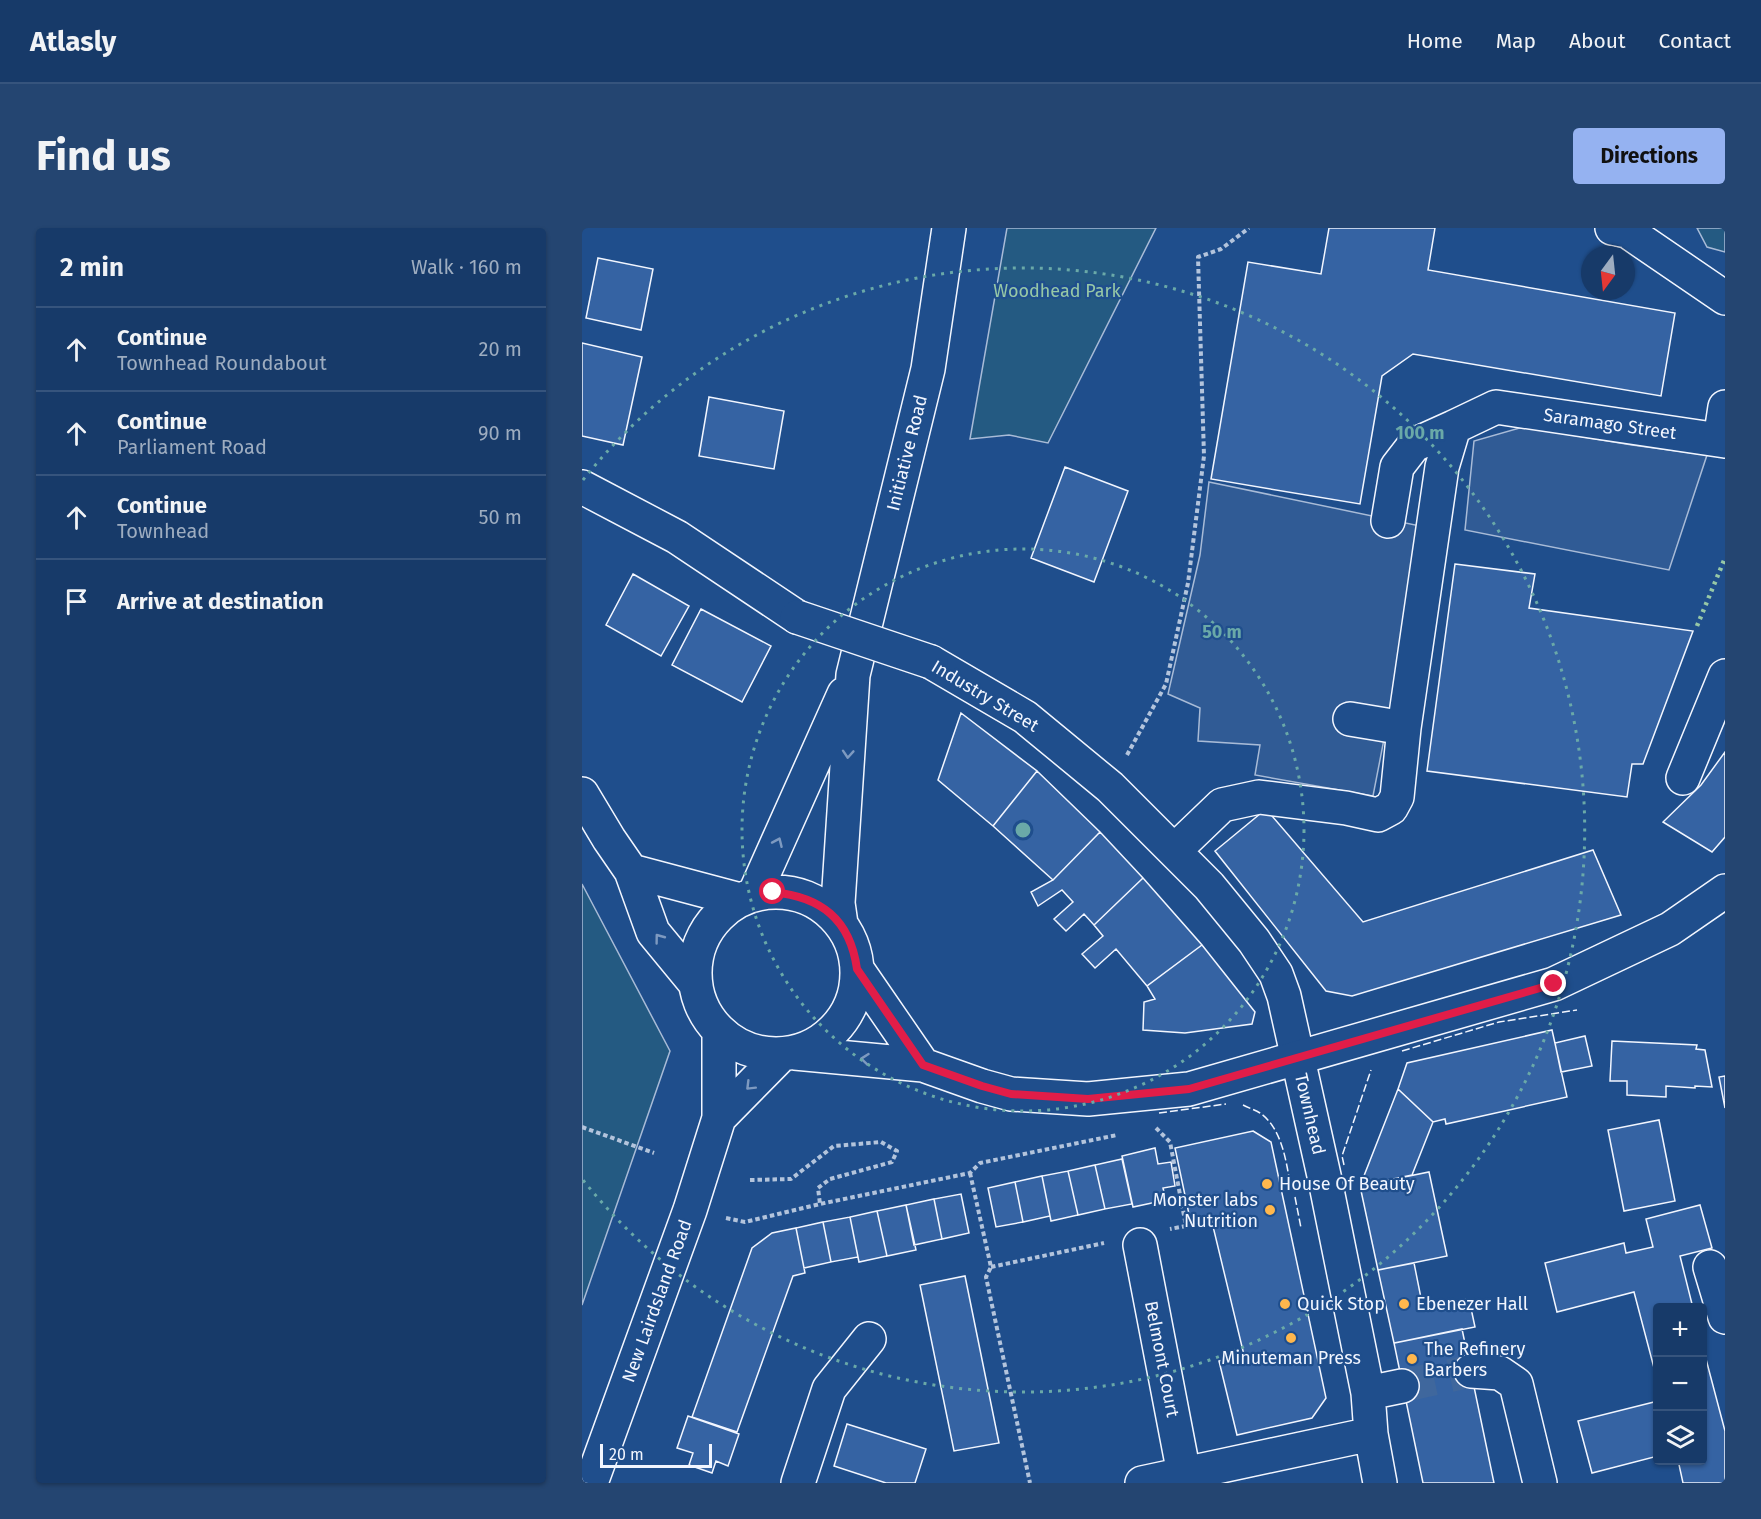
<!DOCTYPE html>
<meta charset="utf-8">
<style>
body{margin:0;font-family:"Fira Sans",sans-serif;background:#244571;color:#f1f3f6}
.controls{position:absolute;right:18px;bottom:18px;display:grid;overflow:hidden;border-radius:6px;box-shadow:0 2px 4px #0004}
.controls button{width:54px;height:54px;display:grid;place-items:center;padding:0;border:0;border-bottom:2px solid #36547d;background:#173a69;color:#f1f3f6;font:30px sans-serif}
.compass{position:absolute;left:999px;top:18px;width:54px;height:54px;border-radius:50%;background:#173a69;box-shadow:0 2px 4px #0004;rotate:195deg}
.scale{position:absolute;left:18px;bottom:15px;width:112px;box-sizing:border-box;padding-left:6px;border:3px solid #f2f6ff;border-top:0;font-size:16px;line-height:21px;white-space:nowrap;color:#f2f6ff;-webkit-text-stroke:4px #1f4e8c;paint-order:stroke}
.stop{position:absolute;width:18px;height:18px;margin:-14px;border:4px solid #e11d48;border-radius:50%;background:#fff}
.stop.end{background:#e11d48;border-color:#fff;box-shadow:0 2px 6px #0008}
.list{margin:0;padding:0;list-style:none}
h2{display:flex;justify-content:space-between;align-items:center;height:78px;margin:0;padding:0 24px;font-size:26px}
h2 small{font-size:20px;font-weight:400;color:#9eadc0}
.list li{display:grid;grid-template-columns:39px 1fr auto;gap:18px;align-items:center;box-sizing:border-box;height:84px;padding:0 24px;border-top:2px solid #36547d}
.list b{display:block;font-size:22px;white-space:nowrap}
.list p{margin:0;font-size:20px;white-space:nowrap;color:#9eadc0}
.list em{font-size:20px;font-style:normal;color:#9eadc0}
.icon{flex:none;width:33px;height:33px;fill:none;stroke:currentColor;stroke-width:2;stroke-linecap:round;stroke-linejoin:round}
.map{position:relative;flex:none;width:1143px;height:1255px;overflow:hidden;border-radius:6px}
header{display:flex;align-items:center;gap:36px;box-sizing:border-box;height:84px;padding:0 30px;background:#173a69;border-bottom:2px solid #36547d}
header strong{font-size:28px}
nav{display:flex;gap:33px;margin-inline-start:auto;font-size:21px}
.intro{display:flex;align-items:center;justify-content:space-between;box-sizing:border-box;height:144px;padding:0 36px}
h1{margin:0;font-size:42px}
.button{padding:15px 27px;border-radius:6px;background:#95b2f1;color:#111;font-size:21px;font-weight:700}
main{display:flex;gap:36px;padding:0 36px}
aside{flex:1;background:#173a69;border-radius:6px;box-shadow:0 2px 4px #0004}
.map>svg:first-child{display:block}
.green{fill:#245a82;stroke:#a8bbd7;stroke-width:1.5}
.parking{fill:#305b95;stroke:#a8bbd7;stroke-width:1.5}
.building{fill:#3563a3;stroke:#f2f6ff;stroke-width:1.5}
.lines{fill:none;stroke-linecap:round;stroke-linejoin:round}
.minor-tunnel{stroke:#3f679d;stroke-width:33;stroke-dasharray:33 16;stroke-linecap:butt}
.minor-casing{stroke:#f2f6ff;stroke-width:36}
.major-casing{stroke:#f2f6ff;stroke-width:36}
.path{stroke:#b3c4dc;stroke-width:4;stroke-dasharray:4.5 3;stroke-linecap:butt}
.minor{stroke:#1f4e8c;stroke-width:33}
.major{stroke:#1f4e8c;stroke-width:33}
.minor-bridge-casing{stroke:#f2f6ff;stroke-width:36;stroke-linecap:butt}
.minor-bridge{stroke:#1f4e8c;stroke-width:33}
.hedge{stroke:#97c8a6;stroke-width:4.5;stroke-dasharray:3 4.5;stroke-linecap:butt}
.fence{stroke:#f2f6ff;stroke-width:1.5;stroke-dasharray:8 3;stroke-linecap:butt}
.oneway{stroke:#7e9ac0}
.route{stroke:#e11d48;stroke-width:8}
.ring{fill:none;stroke:#6aa9a8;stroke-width:3;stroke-dasharray:3 6}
.poi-dot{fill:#ffb74d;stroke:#1f4e8c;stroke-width:2}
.labels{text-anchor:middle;stroke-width:4.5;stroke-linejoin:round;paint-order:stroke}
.park-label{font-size:18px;fill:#97c8a6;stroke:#1f4e8c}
.street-label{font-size:18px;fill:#f2f6ff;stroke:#1f4e8c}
.poi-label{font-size:18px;fill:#f2f6ff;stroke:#1f4e8c;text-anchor:start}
.centre{fill:#6aa9a8;stroke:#1f4e8c;stroke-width:3}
.ring-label{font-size:18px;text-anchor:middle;font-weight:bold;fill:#6aa9a8;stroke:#1f4e8c;stroke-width:4.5;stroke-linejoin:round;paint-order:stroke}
</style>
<header>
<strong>Atlasly</strong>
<nav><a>Home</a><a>Map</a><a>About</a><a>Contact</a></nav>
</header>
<div class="intro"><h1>Find us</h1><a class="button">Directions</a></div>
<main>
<aside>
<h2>2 min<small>Walk · 160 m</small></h2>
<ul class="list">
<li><svg class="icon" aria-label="ahead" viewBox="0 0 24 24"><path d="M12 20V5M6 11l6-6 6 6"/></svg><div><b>Continue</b><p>Townhead Roundabout</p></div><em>20 m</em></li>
<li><svg class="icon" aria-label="ahead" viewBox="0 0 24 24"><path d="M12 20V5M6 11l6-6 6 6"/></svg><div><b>Continue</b><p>Parliament Road</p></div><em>90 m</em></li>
<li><svg class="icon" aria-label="ahead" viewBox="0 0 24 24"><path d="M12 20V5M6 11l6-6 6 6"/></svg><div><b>Continue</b><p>Townhead</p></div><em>50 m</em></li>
<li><svg class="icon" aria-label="arrive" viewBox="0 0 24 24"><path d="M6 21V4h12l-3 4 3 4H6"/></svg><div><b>Arrive at destination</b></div></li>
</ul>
</aside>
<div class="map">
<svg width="1143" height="1255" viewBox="0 0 1143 1255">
<rect width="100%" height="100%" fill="#1f4e8c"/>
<path class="green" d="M425,0H574L466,215L427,207L388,211Z
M1115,0H1143V24L1125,19Z
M0,656L88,823L0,1077Z"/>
<path class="parking" d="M941,199L1050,217L1125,227L1087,342L883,302L892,213Z
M627,254L843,299L791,568L673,547L678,517L616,513L618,480L586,466L618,327Z"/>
<path class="building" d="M747,0H853L846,42L1093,85L1079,168L831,126L800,148L778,276L629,251L666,34L739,46Z
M16,30L71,41L59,102L4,90Z
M0,115L60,129L41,217L0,208Z
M127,169L202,183L192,241L117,228Z
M483,239L546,263L512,354L449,330Z
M873,336L953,346L947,380L1111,403L1061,536H1050L1045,569L845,543Z
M51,346L107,378L79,428L24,397Z
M119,381L189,418L160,474L90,437Z
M379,485L455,543L411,598L356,552Z
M1143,524V609L1130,624L1081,594L1119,557Z
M455,543L518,604L471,652L411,598Z
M684,581L781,694L1011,622L1039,687L770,768L744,763L633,623Z
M518,604L561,650L512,697L502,686L484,703L472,691L491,674L480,662L456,678L449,664L471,652Z
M561,650L620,717L565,758L534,721L513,740L500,726L521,708L512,697Z
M620,717L673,784L670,796L603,805L561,802L562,774L573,771L565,758Z
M970,802L985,869L864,896L863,891L851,894L816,861L825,835Z
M1003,808L1010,838L979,844L973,815Z
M1030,813L1115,817L1114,821L1123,822L1130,859L1113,858V860L1084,858V869L1045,867V853H1028Z
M1143,848V880L1137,849Z
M816,861L851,894L830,947L778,958Z
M1077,892L1093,973L1042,983L1026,902Z
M671,903L689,914L744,1170L730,1190L655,1207L637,1133L662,1127L629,990L608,991L593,920Z
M573,920L576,936L589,934L593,958L581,960L584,972L551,979L540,928Z
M540,931L550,976L523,981L513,937Z
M513,937L523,981L496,987L486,943Z
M486,943L496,987L469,993L460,948Z
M847,944L865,1028L796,1042L778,958Z
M460,948L468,988L441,994L433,954Z
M433,954L441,994L414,999L406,960Z
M379,966L387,1005L360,1011L352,971Z
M352,971L360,1011L332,1017L324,977Z
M324,977L334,1022L305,1028L295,983Z
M1118,977L1130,1020L1098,1028L1111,1080H1076V1155L1052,1064L975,1084L963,1035L1042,1015L1044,1025L1071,1019L1064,991Z
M295,983L305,1028L277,1034L268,989Z
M268,989L276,1029L249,1034L241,994Z
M241,994L249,1034L222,1040L214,1000Z
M214,1000L223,1045L211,1048L155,1204L110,1189L170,1020L190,1005Z
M832,1035L841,1080L887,1071L893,1099L812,1115L796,1042Z
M383,1048L417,1215L372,1223L338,1057Z
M880,1101L912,1255H841L812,1115Z
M1120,1116L1143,1203V1255H1101L1096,1232H1120Z
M1076,1173V1228L1010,1245L996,1193Z
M106,1188L157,1206L146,1238L134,1233L130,1245L107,1237L111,1225L95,1220Z
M265,1196L344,1221L333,1255H304L252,1238Z"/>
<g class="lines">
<path class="minor-tunnel" d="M820,1158L889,1143"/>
<g class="minor-casing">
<path id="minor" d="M1030,0L1045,3L1143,70
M1138,212L1143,179
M0,259L95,309L215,389
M806,293L815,239L832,217L872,199
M349,434L443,489L528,559L627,658L672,713L694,746L702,768L743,952L786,1165L789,1206L798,1255
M768,491L822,500
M1101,550L1143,448
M592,623L640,577L677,569L764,580L796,587L809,580L815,569L822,500L860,239L872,199L914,179L1143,213
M558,1017L602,1246
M1128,1039L1143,1089
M889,1143L918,1145L934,1156L958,1255
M786,1165L820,1158
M216,1255L247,1161L287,1111
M560,1255L789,1206"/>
</g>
<g class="major-casing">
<path id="major" d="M0,566L27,611L49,643L71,704L113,755
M49,643L158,672
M113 745a81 81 0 1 1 162 0a81 81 0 1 1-162 0Z
M172,667L262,466
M259,696L256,675L271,447L346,141L367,0
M275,741L341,837
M213,825L341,837L400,858L429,866L506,871L607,861L972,756L1088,701L1143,663
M137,890L199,827
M9,1255L108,982L137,890V803"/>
</g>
<path class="path" d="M545,527L584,456L606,355L622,228L616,29L639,21L667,0
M0,899L72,925
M574,900L588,914L604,998L588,1001
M388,945L409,1039L404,1049L448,1255
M168,952L209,951L252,918L299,914L315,923L310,934L248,951L236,960L238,976
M144,990L163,994L238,976L388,945L398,935L535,907
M409,1039L522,1015"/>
<use href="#minor" class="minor"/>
<use href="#major" class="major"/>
<g class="minor-bridge-casing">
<path id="minor-bridge" d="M215,389L349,434"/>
</g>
<use href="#minor-bridge" class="minor-bridge"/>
<path class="hedge" d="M1115,398L1143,330"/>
<path class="fence" d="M820,823L917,794L995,782
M661,877C667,880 673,882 678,885C698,899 703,927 707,949
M577,885L644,876
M762,937L760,928L789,842
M713,969L719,1000"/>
</g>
<defs><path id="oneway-chevron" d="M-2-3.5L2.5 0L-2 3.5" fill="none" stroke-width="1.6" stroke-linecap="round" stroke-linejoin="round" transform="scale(1.5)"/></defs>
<g class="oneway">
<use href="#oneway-chevron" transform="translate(266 526) rotate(94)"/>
<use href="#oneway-chevron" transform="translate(196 614) rotate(-66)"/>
<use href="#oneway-chevron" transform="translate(77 710) rotate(-127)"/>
<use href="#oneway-chevron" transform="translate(283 831) rotate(-174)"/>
<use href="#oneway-chevron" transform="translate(168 858) rotate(135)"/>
</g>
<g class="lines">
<path class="route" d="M191,664C239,669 268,691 275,741L341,837L400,858L429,866L506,871L607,861L972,756"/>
</g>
<g class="ring">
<circle cx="441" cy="602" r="281"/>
<path d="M1 252A562 562 0 1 1 1 952"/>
</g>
<g class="poi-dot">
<circle cx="685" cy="956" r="6"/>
<circle cx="688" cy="982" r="6"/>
<circle cx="703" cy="1076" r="6"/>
<circle cx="822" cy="1076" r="6"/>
<circle cx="709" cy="1110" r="6"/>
<circle cx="830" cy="1131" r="6"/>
</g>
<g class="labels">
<g class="park-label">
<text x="475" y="69">Woodhead Park</text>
</g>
<g class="street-label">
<text transform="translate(1028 196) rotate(8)" y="6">Saramago Street</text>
<text transform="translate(325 225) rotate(-76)" y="6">Initiative Road</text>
<text transform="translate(403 468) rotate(31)" y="6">Industry Street</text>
<text transform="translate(728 886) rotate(77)" y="6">Townhead</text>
<text transform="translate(75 1073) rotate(-70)" y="6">New Lairdsland Road</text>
<text transform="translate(580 1131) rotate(79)" y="6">Belmont Court</text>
</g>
<g class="poi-label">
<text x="697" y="962">House Of Beauty</text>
<text x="676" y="978" text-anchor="end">Monster labs<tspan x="676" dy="21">Nutrition</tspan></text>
<text x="715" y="1082">Quick Stop</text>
<text x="834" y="1082">Ebenezer Hall</text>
<text x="842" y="1127">The Refinery<tspan x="842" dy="21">Barbers</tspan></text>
<text x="709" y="1136" text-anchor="middle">Minuteman Press</text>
</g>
</g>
<circle cx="441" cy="602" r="9" class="centre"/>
<g class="ring-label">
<text x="838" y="211">100 m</text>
<text x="640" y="410">50 m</text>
</g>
</svg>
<div class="controls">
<button>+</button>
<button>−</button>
<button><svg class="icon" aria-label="layers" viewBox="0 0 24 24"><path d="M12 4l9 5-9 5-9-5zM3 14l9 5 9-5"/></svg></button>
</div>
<svg class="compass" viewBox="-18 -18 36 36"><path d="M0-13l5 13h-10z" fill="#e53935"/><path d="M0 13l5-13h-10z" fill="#9eadc0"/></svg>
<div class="scale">20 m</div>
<div class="stop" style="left:191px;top:664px"></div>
<div class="stop end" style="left:972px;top:756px"></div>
</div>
</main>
